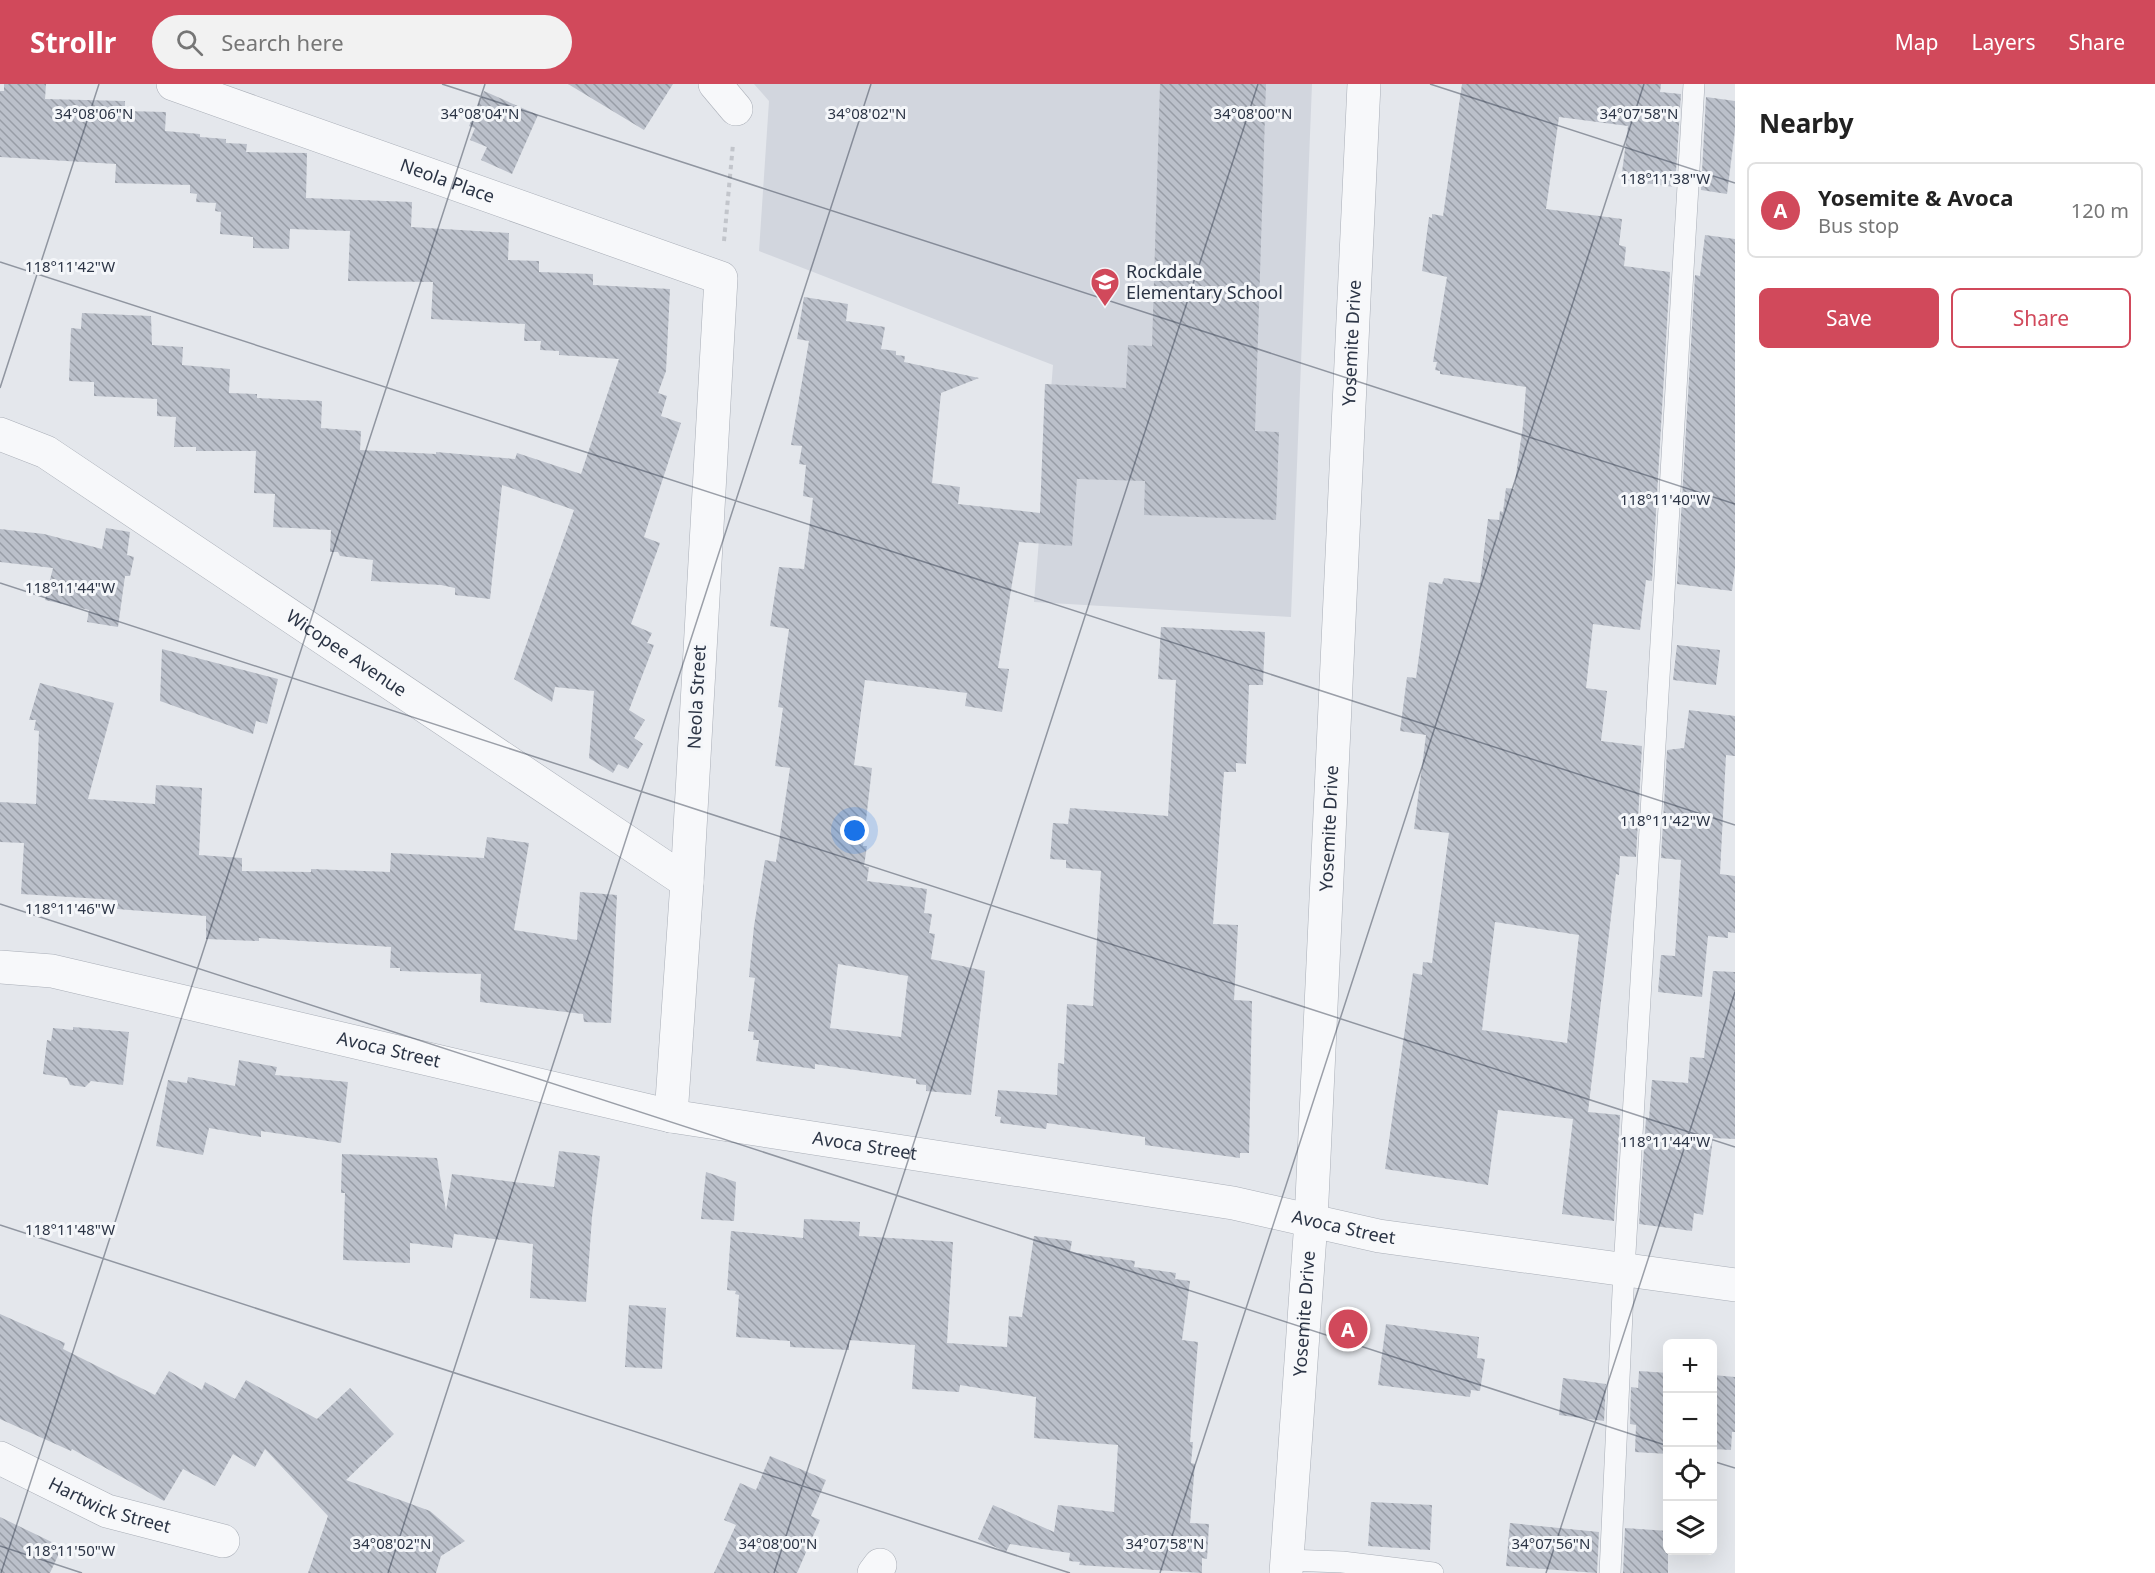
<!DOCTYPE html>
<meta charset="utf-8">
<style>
body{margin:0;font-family:"Noto Sans",sans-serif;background:#f2f2f2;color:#222}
.controls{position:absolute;right:18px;bottom:18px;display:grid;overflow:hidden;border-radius:9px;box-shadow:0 6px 24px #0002}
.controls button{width:54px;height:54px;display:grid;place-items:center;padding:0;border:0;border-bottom:2px solid #e0e0e0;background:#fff;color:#222;font:30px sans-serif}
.you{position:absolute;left:855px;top:747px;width:21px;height:21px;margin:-15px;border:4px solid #fff;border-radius:50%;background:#1a73e8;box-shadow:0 0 0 9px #1a73e833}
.badge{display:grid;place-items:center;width:39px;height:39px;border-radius:50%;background:#d1495b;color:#fff;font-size:20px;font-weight:700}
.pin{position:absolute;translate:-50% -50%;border:3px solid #fff;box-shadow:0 2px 6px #0006}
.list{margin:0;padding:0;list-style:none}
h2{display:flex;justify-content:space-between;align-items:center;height:78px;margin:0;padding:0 24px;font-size:26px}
h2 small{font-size:20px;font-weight:400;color:#767676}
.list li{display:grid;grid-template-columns:39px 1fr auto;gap:18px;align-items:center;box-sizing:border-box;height:96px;margin:0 12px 12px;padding:0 12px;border:2px solid #e0e0e0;border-radius:9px}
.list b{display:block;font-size:22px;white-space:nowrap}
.list p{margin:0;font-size:20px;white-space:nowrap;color:#767676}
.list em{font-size:20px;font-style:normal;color:#767676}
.actions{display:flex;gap:12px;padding:18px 24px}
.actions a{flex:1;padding:14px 0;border:2px solid #d1495b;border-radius:9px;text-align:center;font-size:21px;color:#d1495b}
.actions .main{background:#d1495b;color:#fff}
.icon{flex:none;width:33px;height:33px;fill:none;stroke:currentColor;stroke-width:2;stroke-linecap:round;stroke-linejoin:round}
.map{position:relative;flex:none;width:1735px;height:1489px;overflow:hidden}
header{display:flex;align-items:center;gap:36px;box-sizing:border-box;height:84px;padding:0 30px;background:#d1495b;color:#fff}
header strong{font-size:28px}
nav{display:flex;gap:33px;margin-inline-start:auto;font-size:21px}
.search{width:420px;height:54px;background:#f2f2f2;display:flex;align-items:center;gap:15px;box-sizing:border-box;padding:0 21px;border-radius:33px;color:#767676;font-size:22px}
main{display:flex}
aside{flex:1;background:#fff}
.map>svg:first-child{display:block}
.built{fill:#d2d6de}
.building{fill:url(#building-back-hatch);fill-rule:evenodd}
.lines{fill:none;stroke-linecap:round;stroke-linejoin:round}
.service-casing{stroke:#a9aeb7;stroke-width:22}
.minor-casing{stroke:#a9aeb7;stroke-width:34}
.tertiary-casing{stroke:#a9aeb7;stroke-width:34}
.path{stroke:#c2c5cb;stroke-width:4;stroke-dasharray:4.5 4.5;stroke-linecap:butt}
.service{stroke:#f7f8fa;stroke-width:21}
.minor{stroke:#f7f8fa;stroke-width:33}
.tertiary{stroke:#f7f8fa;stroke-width:33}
.ticks{fill:none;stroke:#2b3445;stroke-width:1.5;stroke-opacity:0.45}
.labels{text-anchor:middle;stroke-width:6;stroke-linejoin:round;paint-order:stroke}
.street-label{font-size:18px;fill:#2b3445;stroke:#f4f6f9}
.poi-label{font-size:18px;fill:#2b3445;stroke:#f4f6f9;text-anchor:start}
.ticks-label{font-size:15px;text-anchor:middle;fill:#2b3445;stroke:#f4f6f9;stroke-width:6;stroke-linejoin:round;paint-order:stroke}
</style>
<header>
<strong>Strollr</strong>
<div class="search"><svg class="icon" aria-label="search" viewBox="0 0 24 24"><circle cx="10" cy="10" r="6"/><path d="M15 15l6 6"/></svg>Search here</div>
<nav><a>Map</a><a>Layers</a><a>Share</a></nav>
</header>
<main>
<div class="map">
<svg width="1735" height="1489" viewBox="0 0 1735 1489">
<defs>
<pattern id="building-back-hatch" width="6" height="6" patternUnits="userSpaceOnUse" patternTransform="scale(1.5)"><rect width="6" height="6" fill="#bbc0ca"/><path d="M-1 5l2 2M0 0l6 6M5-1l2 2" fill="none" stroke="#989da6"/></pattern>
</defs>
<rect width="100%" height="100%" fill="#e4e7ec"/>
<path class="built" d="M754,0H1312L1291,533L1034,518L1053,281L759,167L769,17Z"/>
<path class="building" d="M4,0H46L45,15L125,17V27L166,28L165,47L200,50V53L226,55V59L247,60L246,68L307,69L306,114L412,118L411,143L509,149L508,176L539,177V188L593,190V201L670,205L666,287L658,309L667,312L661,332L681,339L644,453L660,459L631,540L652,549L647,559L654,561L629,626L645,636L634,654L643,660L628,685L618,680L613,689L589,674L594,607L555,603L552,618L514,595L574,426L502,401L490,515L455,511V504L441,501L371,497L373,476L340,472L338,468H330L331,446L273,443L275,410L254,409L256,367H196V363H174L176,333L157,332V315L94,312V298L69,297L71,244L81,245L82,229L151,232L152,261L183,263L182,281L230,285L229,309L257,310V314L322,317L321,344L361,347L360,366L436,370V368L515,375L517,369L581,390L619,275L559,271V267L540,266L541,257H524L525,240L431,235L433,198L348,197L350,147L290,145L289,165L253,164V153L220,150L221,128L215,127L216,119L196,118L197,110L190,109V101L115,99L116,80L0,73V7H4Z
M568,0H673L644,46Z
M1160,0H1266L1255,347L1279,348L1276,436L1144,431L1145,397L1077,395L1072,462L1019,458L998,584L1009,585L1002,628L965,622L967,609L865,596L854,681L872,684L863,762H867L864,782L869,783L867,797L927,805L924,829L932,830L929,849L935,850L931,875L985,887L971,1011L926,1007V1001L916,1000V995L815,980V985L756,977L759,956H753L754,948L748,947L755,894L749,893L754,842L765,776L776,778L790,684L775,682L783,624L778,623L789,545L770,542L779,483L804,485L813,414L803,412L806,381L799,380L802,362L791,361L809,257L797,255L804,213L848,220L846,237L885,243L881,265L896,267V271L905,272L904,278L979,294L941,309L932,399L960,403L958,420L1040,429L1045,300L1126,304L1128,261L1152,262ZM838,880L908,892L901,953L830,944Z
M1462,0H1661L1660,8L1681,10L1675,103L1621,96L1628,42L1559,33L1546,125L1622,135L1619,161L1626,163L1624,182L1670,188L1652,497L1646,496L1640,546L1593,540L1586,604L1607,607L1601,657L1642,662L1636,773L1620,772L1619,791L1616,790L1588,1028L1620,1031L1614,1137L1562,1130L1573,1035L1498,1026L1488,1101L1385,1085L1413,889L1422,891L1423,878L1432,879L1449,749L1414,745L1426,651L1400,647L1407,593L1416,594L1429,498L1442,500L1444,494L1480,499L1488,435L1499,436L1500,427L1503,428L1506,404L1514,405L1523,341L1526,303L1440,290V287L1435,286L1437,278H1433L1447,193L1422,187L1429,133L1432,134V130L1443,132ZM1495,838L1579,851L1567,959L1482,946Z
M484,7L538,31L512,90L481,76L487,63L470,56L475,44L469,42Z
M1706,13L1735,17V46L1727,110L1701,106Z
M1705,151L1735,155V484L1732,507L1677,500L1695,191L1700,192Z
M106,444L130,448L127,471L134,473L130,492H125L118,543L87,538L89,526L45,516L53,484L0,478V445L44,450L102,465Z
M1161,543L1265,548L1263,601H1249L1246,680L1236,679V688H1224L1213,840L1238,841L1234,916L1252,917L1249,1069H1240V1074L1145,1061V1053L1047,1039L1046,1045L1000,1039L1001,1033L995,1032L998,1006L1057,1011L1058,979L1064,980L1067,920L1093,922L1101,787L1066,784V776L1050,775L1053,739L1068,740L1070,724L1168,732L1176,596L1158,595Z
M1677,561L1720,566L1716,601L1673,596Z
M162,565L278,595L267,640L256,637L253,650L160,617Z
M40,599L114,619L88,715L155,720L156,701L202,704L199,771L242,774V787L311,788V785L390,788L391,769L484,774L487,753L529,759L514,846L577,856L580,808L617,811L611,939L584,938L583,930L480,918L481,890L400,887V884H390L391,863L259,854V857L206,855V832L117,825V816L21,810L24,759L0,758V718L36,720L39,647L34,646L36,636H29Z
M1689,626L1735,632V672L1726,671L1720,790L1735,792V849L1728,848V854L1708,852L1702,913L1658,908L1661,871L1675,872L1681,776L1661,774L1667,666L1684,664Z
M1713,887L1735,888V1055L1713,1054L1703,1131L1694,1129L1692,1147L1639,1140L1646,1034L1649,1035L1652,996L1688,999L1690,973L1704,974Z
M73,943L129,948L123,1001L91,997L85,1003L70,1001L67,994L43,990L47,956L51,957L53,944L73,946Z
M239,976L277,983L275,991L348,998L341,1059L261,1047V1053L209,1044L203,1071L156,1062L168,996L187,999L188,993L235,1002Z
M559,1067L600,1072L592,1133L586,1218L530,1214L533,1160L454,1150L452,1164L410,1159V1179L343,1176L345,1109H341L342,1070L437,1074L446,1127L452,1090L554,1103Z
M706,1088L736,1098L734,1137L701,1135Z
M804,1135L860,1138L859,1152L953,1158L947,1259L1007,1263L1009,1232L1022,1233L1034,1152L1072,1157L1070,1168L1135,1177L1134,1183L1176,1189L1175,1195L1190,1197L1182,1256L1198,1258L1190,1358H1193L1191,1379L1195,1380L1190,1439L1209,1440L1207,1475L1202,1474V1489L1079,1481L1080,1478L1069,1477L1070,1469L1010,1460L1006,1468L978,1455L993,1421L1054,1448L1058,1421L1114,1428L1118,1361L1034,1354L1036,1313L960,1301L959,1308L912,1305L915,1261L849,1256V1266L790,1263V1257L736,1253L739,1211L735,1210L736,1207L727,1206L731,1147L803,1154Z
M629,1221L666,1224L662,1285L625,1283Z
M0,1230L65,1259L63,1265L155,1311L169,1287L202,1306L205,1298L235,1315L246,1296L317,1335L350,1304L394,1350L346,1396L430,1427L465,1457L441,1472L436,1489H308L328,1432L265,1365L255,1383L233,1370L215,1402L183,1385L164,1417L72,1365L71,1367L0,1335Z
M1386,1240L1479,1253L1477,1274L1485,1275L1480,1307L1471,1306L1470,1313L1378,1301Z
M1639,1287L1668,1289V1370L1635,1368L1636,1341L1630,1340L1631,1303L1638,1304Z
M1713,1291L1735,1293V1348H1732L1731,1366L1713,1365Z
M1563,1294L1606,1300L1604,1337L1559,1331Z
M770,1372L826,1396L811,1432L820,1436L797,1489H714L736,1441L724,1436L740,1399L756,1406Z
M1371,1418L1432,1421L1430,1466L1368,1462Z
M0,1433L62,1463L50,1489H0Z
M1510,1439L1599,1448L1597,1489L1506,1482Z
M1625,1444L1668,1447V1489H1623Z"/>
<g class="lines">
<g class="service-casing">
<path id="service" d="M1286,1476L1342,1478L1433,1489
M1610,1489L1624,1186L1694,0"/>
</g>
<g class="minor-casing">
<g id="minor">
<path id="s1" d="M173,0L721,194L687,798L671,1032"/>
<path d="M715,0L736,25"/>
<path id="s2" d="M0,350L46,368L687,798"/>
<path id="s3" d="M0,883L52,887L671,1032L1233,1119L1379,1152L1735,1201"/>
<path id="s4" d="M0,1374L107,1427L223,1457"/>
<path d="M874,1489L880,1481"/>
</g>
</g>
<g class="tertiary-casing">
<g id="tertiary">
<path id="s5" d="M1286,1489L1311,1137L1364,0"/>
</g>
</g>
<path class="path" d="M724,157L733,60"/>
<use href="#service" class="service"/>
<use href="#minor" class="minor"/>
<use href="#tertiary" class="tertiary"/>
</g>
<path class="ticks" d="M442,0L1735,420M1430,0L1735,99M0,178L1735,741M0,304L99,0M0,499L1735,1063M0,820L1668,1362M0,1141L1070,1489M1712,1377L1735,1384M0,1462L82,1489M1,1489L485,0M388,1489L871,0M774,1489L1258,0M1160,1489L1644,0M1546,1489L1735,908"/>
<defs>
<g id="school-pin" transform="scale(1.5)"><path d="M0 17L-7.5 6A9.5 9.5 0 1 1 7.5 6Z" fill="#d1495b" stroke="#f4f6f9"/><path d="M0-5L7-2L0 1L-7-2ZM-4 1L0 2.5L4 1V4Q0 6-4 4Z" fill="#fff"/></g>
</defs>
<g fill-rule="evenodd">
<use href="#school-pin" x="1105" y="198"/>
</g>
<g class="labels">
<g class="street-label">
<text dy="6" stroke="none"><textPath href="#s1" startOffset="291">Neola Place</textPath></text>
<text dy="6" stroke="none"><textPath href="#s5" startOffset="1232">Yosemite Drive</textPath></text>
<text dy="6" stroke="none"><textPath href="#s2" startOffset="411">Wicopee Avenue</textPath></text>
<text transform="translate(697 613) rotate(-87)" y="6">Neola Street</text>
<text dy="6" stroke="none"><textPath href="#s5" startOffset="746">Yosemite Drive</textPath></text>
<text dy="6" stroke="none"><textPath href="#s3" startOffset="398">Avoca Street</textPath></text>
<text dy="6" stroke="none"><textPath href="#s3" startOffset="884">Avoca Street</textPath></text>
<text dy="6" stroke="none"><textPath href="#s3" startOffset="1370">Avoca Street</textPath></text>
<text dy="6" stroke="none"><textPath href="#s5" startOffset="260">Yosemite Drive</textPath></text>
<text dy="6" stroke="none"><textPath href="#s4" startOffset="120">Hartwick Street</textPath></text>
</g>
<g class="poi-label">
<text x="1126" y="194">Rockdale<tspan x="1126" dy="21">Elementary School</tspan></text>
</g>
</g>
<g class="ticks-label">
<text x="94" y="35">34°08'06"N</text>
<text x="480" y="35">34°08'04"N</text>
<text x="867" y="35">34°08'02"N</text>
<text x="1253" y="35">34°08'00"N</text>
<text x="1639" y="35">34°07'58"N</text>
<text x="1665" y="100">118°11'38"W</text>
<text x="70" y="188">118°11'42"W</text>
<text x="1665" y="421">118°11'40"W</text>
<text x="70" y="509">118°11'44"W</text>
<text x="1665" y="742">118°11'42"W</text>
<text x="70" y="830">118°11'46"W</text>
<text x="1665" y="1063">118°11'44"W</text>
<text x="70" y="1151">118°11'48"W</text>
<text x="392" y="1465">34°08'02"N</text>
<text x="778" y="1465">34°08'00"N</text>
<text x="1165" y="1465">34°07'58"N</text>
<text x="1551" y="1465">34°07'56"N</text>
<text x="70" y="1472">118°11'50"W</text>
</g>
</svg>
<div class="controls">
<button>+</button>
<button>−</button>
<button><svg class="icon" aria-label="locate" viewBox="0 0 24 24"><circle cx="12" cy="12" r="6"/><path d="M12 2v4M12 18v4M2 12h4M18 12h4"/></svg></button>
<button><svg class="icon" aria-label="layers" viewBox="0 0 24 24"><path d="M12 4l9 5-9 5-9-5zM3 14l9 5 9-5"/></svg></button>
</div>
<div class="you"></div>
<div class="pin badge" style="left:1348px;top:1245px">A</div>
</div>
<aside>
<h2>Nearby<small></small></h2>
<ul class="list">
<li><span class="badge">A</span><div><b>Yosemite &amp; Avoca</b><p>Bus stop</p></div><em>120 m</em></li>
</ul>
<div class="actions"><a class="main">Save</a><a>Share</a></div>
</aside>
</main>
